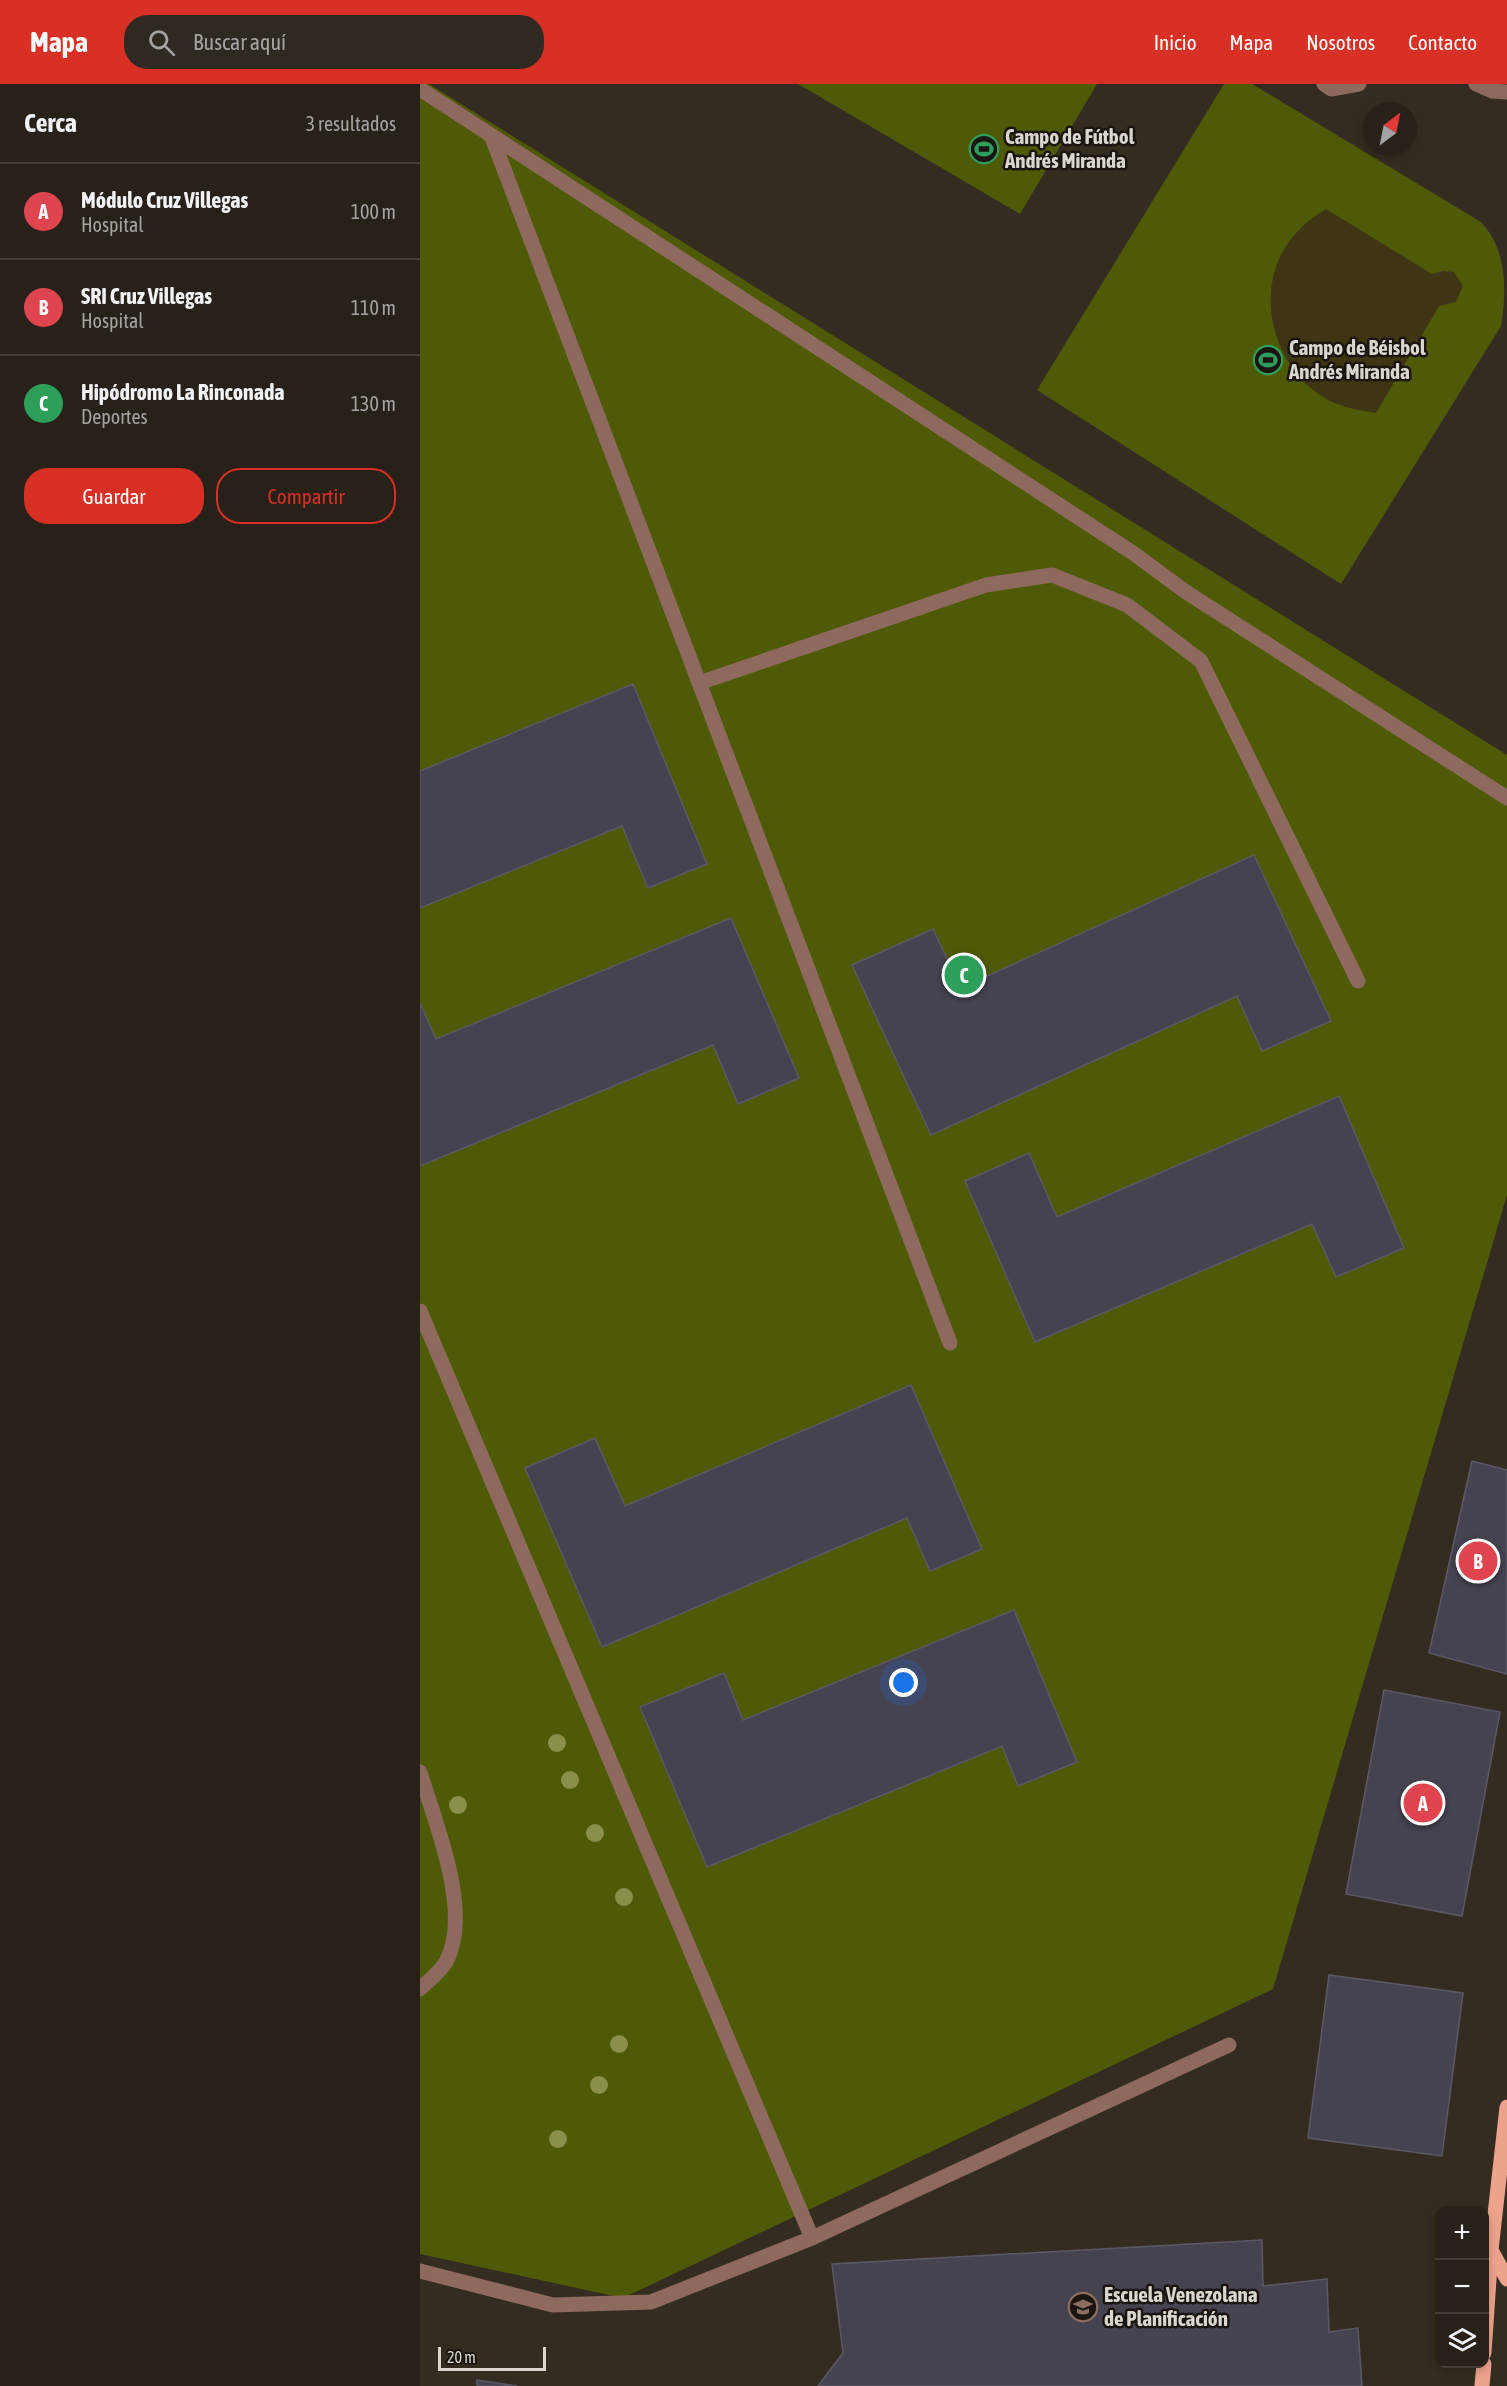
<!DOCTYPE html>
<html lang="es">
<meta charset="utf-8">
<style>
body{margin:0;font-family:"Asap Condensed",sans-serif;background:#302922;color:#f1f3f6}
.controls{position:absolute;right:18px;bottom:18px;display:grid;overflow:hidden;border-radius:12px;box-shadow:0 3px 9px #0003}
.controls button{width:54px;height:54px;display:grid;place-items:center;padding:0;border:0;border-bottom:2px solid #443e38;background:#282119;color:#f1f3f6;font:30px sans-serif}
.compass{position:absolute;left:943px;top:18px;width:54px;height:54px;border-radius:50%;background:#282119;box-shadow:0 3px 9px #0003;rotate:32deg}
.scale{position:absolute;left:18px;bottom:15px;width:108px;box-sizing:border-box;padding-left:6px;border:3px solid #dbd5ce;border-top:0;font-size:16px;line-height:21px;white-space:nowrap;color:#dbd5ce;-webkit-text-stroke:4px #1a1510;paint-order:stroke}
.you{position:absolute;left:484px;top:1599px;width:21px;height:21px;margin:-15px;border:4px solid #fff;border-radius:50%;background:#1a73e8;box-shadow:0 0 0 9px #1a73e833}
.badge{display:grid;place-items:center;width:39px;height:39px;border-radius:50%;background:#d93025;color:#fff;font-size:20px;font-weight:700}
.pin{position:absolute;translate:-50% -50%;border:3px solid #fff;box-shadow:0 2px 6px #0006}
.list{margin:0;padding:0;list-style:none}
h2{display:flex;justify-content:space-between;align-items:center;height:78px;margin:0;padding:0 24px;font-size:26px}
h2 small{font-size:20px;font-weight:400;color:#a5a3a2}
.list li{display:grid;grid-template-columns:39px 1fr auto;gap:18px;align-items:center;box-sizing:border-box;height:96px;padding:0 24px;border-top:2px solid #443e38}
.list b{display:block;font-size:22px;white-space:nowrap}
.list p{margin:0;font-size:20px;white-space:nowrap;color:#a5a3a2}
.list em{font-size:20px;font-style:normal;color:#a5a3a2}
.actions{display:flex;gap:12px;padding:18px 24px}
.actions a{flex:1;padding:14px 0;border:2px solid #d93025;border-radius:24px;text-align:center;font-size:21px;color:#d93025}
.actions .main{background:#d93025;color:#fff}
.icon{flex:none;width:33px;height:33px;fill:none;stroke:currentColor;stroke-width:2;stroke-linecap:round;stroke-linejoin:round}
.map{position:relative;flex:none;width:1087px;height:2302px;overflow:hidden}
header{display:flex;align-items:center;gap:36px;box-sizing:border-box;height:84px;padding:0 30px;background:#d93025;color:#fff}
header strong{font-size:28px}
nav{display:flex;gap:33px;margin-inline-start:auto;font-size:21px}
.search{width:420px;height:54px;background:#302922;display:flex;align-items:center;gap:15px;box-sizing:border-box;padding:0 21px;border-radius:24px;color:#a5a3a2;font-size:22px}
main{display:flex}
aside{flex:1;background:#282119}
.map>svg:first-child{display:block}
.green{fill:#4f5a06}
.sand{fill:#3e3515}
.building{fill:#464350;stroke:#5c5967;stroke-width:1.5}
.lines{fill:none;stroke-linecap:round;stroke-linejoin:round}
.minor{stroke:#8e695d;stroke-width:15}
.major{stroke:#eda28b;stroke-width:15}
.tree{fill:#8a904c}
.labels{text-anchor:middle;stroke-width:5;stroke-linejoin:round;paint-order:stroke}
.poi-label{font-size:21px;font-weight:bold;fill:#dbd5ce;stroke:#1a1510;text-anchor:start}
</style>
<header>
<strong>Mapa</strong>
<div class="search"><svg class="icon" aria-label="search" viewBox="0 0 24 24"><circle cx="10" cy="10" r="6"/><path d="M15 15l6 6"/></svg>Buscar aquí</div>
<nav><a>Inicio</a><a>Mapa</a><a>Nosotros</a><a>Contacto</a></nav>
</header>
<main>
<aside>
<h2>Cerca<small>3 resultados</small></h2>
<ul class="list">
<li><span class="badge" style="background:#e0444e">A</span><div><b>Módulo Cruz Villegas</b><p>Hospital</p></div><em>100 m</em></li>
<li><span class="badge" style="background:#e0444e">B</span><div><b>SRI Cruz Villegas</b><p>Hospital</p></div><em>110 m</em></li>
<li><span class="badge" style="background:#2e9e5b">C</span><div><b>Hipódromo La Rinconada</b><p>Deportes</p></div><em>130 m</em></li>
</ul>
<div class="actions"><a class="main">Guardar</a><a>Compartir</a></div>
</aside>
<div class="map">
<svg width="1087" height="2302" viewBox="0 0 1087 2302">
<rect width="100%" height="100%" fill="#352c21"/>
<path class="green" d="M0,0H9L1087,671V1111L853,1905L203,2214L0,2170Z
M378,0H677L600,130Z
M804,0H832L1061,138C1087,165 1087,207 1081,242L921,500L617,306Z"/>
<path class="sand" d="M906,125L1012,190L1023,187L1034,188L1043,202L1036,218L1019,222L956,329C938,326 919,323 903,313C848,278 830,194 880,145C887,137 897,131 906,125Z"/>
<path class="building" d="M213,600L287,780L228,804L202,742L0,824V687Z
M834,771L911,937L842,967L817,912L511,1051L432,881L513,845L541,904Z
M311,834L379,994L318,1020L293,961L0,1082V919L16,955Z
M919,1012L984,1164L916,1193L892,1140L615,1258L545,1097L609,1069L637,1133Z
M491,1301L562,1465L510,1487L487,1434L182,1563L105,1384L175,1354L205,1422Z
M1052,1377L1087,1386V1590L1009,1569Z
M594,1526L657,1678L598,1702L582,1662L287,1783L220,1623L304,1589L323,1636Z
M964,1606L1080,1628L1042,1832L926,1810Z
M909,1891L1043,1909L1022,2072L888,2054Z
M842,2156L843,2202L907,2195L909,2248L938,2244L942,2302H398L423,2269L412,2180Z
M57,2296L97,2302H57Z"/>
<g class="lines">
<path class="minor" d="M904,0L911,5L939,0
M1056,0L1072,7L1087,8
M0,5L713,469L766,508L1087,714
M71,51L530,1259
M279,599L566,501L632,491L707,521L781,577L938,897
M0,1227L392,2154
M0,1688C15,1738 53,1829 26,1878C20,1888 8,1897 0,1905
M0,2187L133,2221L231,2218L392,2154L809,1961"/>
<path class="major" d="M1071,2166L1087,2195
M1064,2269L1071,2166L1087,2023
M1062,2302L1064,2280"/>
</g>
<g class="tree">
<circle cx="137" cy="1659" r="9"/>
<circle cx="150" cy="1696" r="9"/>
<circle cx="38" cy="1721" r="9"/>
<circle cx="175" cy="1749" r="9"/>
<circle cx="204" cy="1813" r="9"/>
<circle cx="199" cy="1960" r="9"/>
<circle cx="179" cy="2001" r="9"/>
<circle cx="138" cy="2055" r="9"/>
</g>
<defs>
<g id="stadium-ring" transform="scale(1.5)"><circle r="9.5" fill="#1a1510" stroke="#2e9e5b" stroke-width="1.5"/><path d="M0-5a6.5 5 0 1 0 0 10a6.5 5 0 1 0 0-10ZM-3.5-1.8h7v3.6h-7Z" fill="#2e9e5b"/></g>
<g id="university-ring" transform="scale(1.5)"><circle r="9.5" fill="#1a1510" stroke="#8d6e63" stroke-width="1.5"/><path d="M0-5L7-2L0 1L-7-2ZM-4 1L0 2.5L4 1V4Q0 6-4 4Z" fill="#8d6e63"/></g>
</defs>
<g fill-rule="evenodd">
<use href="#stadium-ring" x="564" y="65"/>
<use href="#stadium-ring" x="848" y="276"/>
<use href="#university-ring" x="663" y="2223"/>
</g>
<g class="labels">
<g class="poi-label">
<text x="585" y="60">Campo de Fútbol<tspan x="585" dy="24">Andrés Miranda</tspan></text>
<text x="869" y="271">Campo de Béisbol<tspan x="869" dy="24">Andrés Miranda</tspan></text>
<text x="684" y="2218">Escuela Venezolana<tspan x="684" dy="24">de Planificación</tspan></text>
</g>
</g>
</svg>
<div class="controls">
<button>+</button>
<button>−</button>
<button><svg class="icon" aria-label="layers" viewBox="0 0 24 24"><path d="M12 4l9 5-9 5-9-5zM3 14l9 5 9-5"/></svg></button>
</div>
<svg class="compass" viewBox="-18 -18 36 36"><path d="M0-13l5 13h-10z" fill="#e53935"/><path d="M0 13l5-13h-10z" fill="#a5a3a2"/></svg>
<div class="scale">20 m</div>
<div class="you"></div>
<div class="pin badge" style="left:1003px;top:1719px;background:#e0444e">A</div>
<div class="pin badge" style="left:1058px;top:1477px;background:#e0444e">B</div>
<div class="pin badge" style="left:544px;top:891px;background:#2e9e5b">C</div>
</div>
</main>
